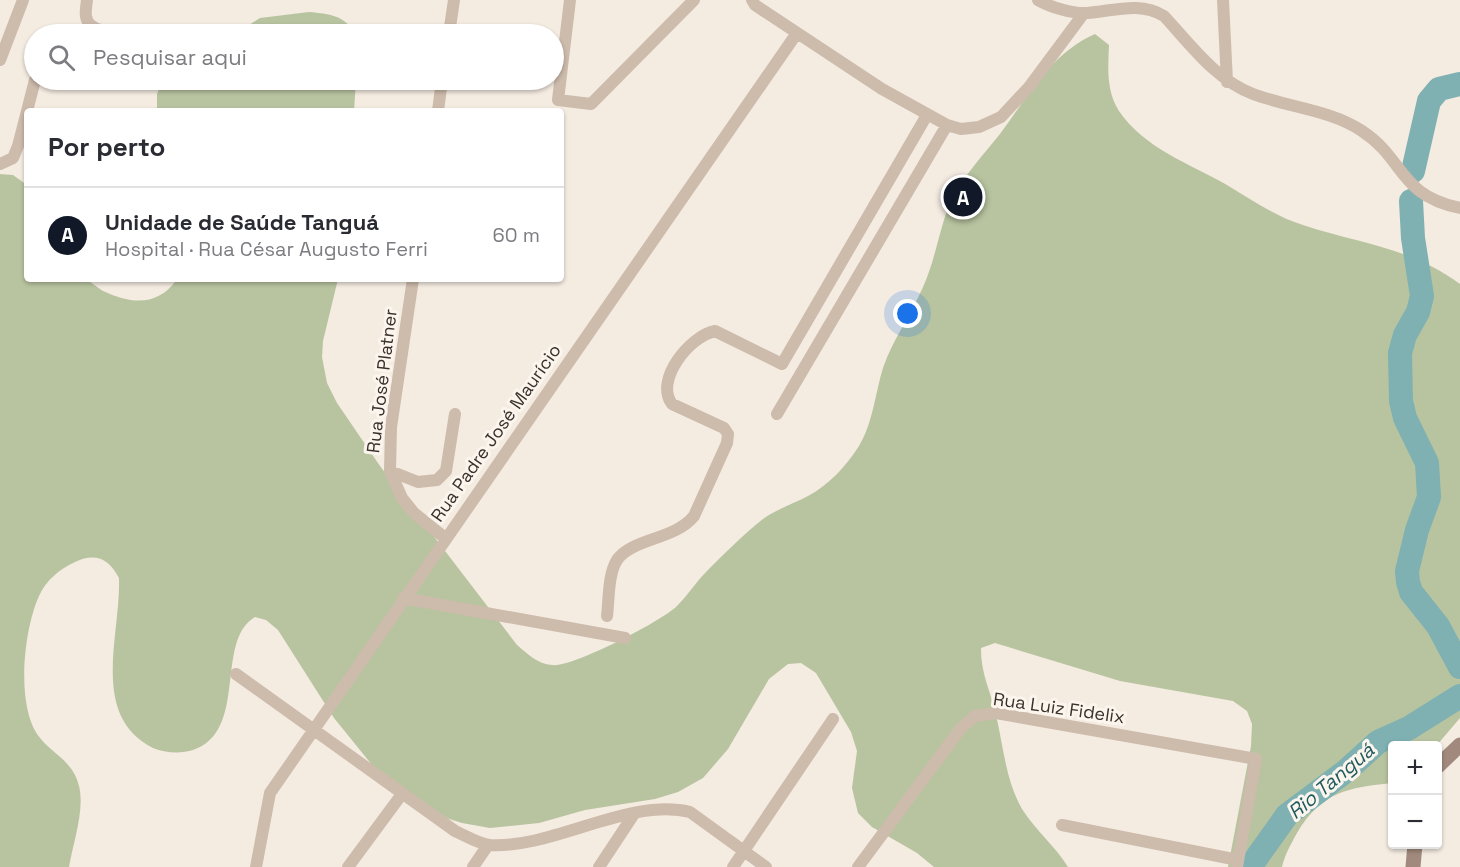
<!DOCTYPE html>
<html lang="pt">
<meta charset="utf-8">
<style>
body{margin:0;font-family:"Space Grotesk",sans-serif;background:#f2f2f3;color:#2b2b33}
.controls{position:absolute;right:18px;bottom:18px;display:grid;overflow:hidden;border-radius:6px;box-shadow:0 2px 4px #0004}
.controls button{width:54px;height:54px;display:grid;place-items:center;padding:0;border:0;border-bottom:2px solid #e1e1e2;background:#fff;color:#2b2b33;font:30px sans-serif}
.you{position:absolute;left:908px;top:314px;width:21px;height:21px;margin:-15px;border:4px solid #fff;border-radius:50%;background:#1a73e8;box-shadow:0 0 0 9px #1a73e833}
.badge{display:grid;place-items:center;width:39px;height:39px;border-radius:50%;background:#111827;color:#fff;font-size:20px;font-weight:700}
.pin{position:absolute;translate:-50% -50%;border:3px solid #fff;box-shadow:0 2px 6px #0006}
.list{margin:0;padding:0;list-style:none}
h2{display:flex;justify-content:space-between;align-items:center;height:78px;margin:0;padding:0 24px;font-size:26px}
h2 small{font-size:20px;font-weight:400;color:#7c7c81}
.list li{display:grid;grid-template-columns:39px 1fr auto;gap:18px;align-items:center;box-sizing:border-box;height:96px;padding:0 24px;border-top:2px solid #e1e1e2}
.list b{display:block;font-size:22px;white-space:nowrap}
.list p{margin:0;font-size:20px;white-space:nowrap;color:#7c7c81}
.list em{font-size:20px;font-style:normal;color:#7c7c81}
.icon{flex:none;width:33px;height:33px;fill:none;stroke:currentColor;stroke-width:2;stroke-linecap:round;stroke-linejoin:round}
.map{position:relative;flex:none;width:1460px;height:867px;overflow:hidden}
.search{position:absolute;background:#fff;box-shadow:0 2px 4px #0004;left:24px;top:24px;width:540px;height:66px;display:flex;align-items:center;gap:15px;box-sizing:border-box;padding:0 21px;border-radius:33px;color:#7c7c81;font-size:22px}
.panel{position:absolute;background:#fff;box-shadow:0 2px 4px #0004;left:24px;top:108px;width:540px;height:174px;border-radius:6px}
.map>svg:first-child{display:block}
.green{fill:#b8c4a0}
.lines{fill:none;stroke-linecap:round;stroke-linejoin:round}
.river{stroke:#7fb0b2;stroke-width:24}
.street{stroke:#cdbbac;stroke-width:12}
.secondary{stroke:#a18a7d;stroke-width:15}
.labels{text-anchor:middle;stroke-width:6;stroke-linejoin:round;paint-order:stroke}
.street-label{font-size:18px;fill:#3b302b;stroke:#fbf5ee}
.water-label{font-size:20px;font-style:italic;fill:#1f5a5e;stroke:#fbf5ee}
</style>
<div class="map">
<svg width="1460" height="867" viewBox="0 0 1460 867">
<rect width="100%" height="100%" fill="#f4ebe1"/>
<path class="green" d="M309,12C329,14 346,15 354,34H235L260,18Z
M1095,34L1109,45C1108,67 1106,91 1119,111C1144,148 1190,164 1227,185C1252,200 1275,216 1303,225C1360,244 1410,247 1460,284V718L1437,745L1392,746V783C1348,788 1322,791 1297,833C1291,844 1285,854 1282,867H1228L1251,746L1252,724L1247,711L1233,701L1120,681L995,643L981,648C981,673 989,687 995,711C1003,742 1005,780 1022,809C1036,831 1056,847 1068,867H934L917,853L872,827L858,813L852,788L857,751L851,732L816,673L801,663L788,664L769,679L728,749L703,778L678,792L655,799L585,810L539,823L490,828L462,823L440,816L381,776L334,718L278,630L266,620L255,617C214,641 249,731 193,750C181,754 165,753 153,748C89,716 121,635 119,578C109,559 96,552 75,562C60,569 46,580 39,596C24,629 16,702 37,734C51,754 73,760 79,786C85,810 73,843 69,867H0V174L13,175L27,185V279C44,279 67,275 83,279C90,281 97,287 103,291C131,304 158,307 177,279H338L323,341L322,357L327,383L337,403L380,466L517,645C528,654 537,664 552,665C572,668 662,621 677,606C688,595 696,582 707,571C724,554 744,534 763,519C777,509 793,504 808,496C829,485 846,466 859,446C873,423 875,394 883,368C893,339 911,315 923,287C936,258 940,226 952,197C966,174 983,155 1000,134C1027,98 1052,52 1095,34Z
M163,80H356L354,111H157V94Z"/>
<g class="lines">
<path class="river" d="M1413,171L1429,101L1439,89L1460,84
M1411,201L1413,238L1422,296L1418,312L1405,335L1400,353L1401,401L1405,418L1427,463L1429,497L1417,530L1407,571L1408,582L1411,592L1438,626L1460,667
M1250,867L1287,815L1346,771L1378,742L1409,728L1460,696"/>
<path class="street" d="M87,0C86,9 83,20 92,26C109,40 190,33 214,32
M570,0L558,100L591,104L694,0
M752,0L755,5L882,89L947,125L961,129L979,127L1001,117L1029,87L1084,13
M1038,0C1050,7 1073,14 1087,13C1114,11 1140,1 1164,16C1190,44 1216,80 1253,94C1287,107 1331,110 1362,131C1405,159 1398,195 1460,208
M1223,0L1227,82
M449,34L454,0
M0,60L23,0
M438,111L442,80
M0,164L13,158L18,146L35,80
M413,279L391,427L390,471L402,498L414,513L445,538
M777,414L947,125
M390,471L418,482L437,480L446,471L455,414
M403,598L625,638
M607,616C609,600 608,574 617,560C632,538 675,540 694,516L727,443L728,434L724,428L672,404C654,380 690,336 715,331L782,364L927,115
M236,674L455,831C466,836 479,844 490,845C553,849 629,797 690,812L766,867
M1062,825L1238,860
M256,867L270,793L797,33
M348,867L402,794
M473,867L488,845
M599,867L634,814
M733,867L833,719
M858,867L961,728L975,716L996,713L1256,759L1237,867"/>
<path class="secondary" d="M1438,766L1460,745
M1413,867L1415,844"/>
</g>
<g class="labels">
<g class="street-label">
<text transform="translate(382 381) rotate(-83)" y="6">Rua José Platner</text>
<text transform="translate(496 433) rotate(-55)" y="6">Rua Padre José Maurício</text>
<text transform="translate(1059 708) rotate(8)" y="6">Rua Luiz Fidelix</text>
</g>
<g class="water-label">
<text transform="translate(1331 781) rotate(-40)" y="7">Rio Tanguá</text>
</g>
</g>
</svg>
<div class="controls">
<button>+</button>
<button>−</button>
</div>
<div class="you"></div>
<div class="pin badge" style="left:963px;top:197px">A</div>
<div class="search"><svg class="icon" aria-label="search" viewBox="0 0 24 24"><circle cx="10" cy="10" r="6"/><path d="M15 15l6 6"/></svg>Pesquisar aqui</div>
<section class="panel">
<h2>Por perto<small></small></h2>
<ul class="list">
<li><span class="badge">A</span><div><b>Unidade de Saúde Tanguá</b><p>Hospital · Rua César Augusto Ferri</p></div><em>60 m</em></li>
</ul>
</section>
</div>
